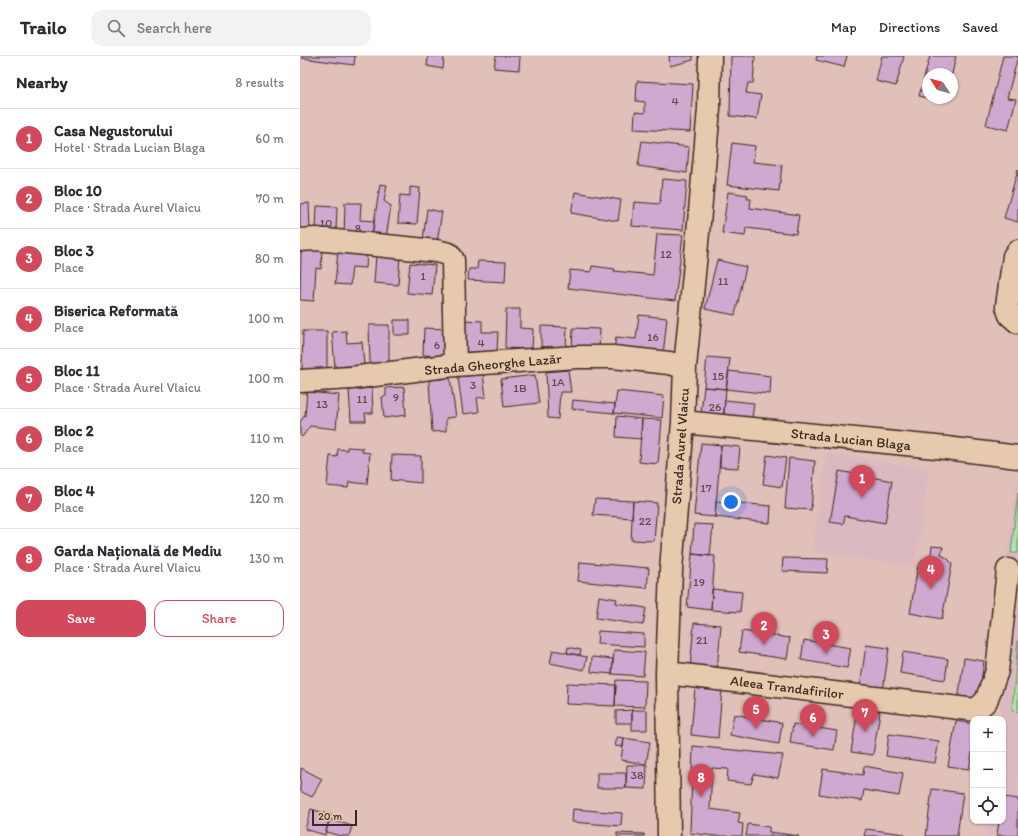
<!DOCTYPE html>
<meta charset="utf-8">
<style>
body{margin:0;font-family:Itim,sans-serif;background:#f2f2f3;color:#2b2b33}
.controls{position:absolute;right:12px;bottom:12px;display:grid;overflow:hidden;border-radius:8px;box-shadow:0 1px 3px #0004}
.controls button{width:36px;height:36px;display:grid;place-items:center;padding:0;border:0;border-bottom:1px solid #e1e1e2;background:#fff;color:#2b2b33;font:20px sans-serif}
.compass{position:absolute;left:622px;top:12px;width:36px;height:36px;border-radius:50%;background:#fff;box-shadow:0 1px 3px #0004;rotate:306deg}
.scale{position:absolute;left:12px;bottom:10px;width:45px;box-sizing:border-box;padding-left:4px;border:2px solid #3b2a1e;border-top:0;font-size:11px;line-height:14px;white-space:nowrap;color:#3b2a1e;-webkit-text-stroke:3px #e7caae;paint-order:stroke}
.you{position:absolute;left:431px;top:446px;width:14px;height:14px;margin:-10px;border:3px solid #fff;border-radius:50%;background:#1a73e8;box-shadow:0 0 0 6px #1a73e833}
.badge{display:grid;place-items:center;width:26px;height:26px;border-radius:50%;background:#d1495b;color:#fff;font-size:13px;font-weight:700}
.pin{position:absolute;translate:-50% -33px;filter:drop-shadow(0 1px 2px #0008)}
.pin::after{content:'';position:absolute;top:21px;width:14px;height:12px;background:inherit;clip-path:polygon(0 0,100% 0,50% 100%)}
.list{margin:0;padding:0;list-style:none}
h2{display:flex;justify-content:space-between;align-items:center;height:52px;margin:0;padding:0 16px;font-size:17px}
h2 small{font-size:13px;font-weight:400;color:#7c7c81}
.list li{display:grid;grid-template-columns:26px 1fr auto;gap:12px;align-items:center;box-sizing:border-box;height:60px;padding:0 16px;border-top:1px solid #e1e1e2}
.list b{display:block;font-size:15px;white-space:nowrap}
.list p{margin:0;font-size:13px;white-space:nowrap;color:#7c7c81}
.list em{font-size:13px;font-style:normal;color:#7c7c81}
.actions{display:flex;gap:8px;padding:12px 16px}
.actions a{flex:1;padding:9px 0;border:1px solid #d1495b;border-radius:12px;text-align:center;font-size:14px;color:#d1495b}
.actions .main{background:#d1495b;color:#fff}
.icon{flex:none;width:22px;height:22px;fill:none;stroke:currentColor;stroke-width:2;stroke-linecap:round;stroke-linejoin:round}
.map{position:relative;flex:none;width:718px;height:780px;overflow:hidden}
header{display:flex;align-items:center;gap:24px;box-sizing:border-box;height:56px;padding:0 20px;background:#fff;border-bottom:1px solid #e1e1e2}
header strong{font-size:19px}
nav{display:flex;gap:22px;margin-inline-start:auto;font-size:14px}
.search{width:280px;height:36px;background:#f2f2f3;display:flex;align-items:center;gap:10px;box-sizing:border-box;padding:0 14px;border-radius:12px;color:#7c7c81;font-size:15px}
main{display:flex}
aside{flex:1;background:#fff}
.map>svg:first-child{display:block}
.built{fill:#dbb9c0}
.green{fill:#aae5aa;stroke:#728864}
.building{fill:#d0a9d1;stroke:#3b2a1e}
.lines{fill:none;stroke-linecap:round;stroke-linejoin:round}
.minor-casing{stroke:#3b2a1e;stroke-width:25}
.minor{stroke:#e7caae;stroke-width:22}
.labels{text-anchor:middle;stroke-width:3;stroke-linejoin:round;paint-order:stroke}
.number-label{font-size:12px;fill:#604a4b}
.street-label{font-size:14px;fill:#3b2a1e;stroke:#e7caae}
</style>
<header>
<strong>Trailo</strong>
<div class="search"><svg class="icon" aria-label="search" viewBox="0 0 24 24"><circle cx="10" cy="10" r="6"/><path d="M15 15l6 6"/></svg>Search here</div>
<nav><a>Map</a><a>Directions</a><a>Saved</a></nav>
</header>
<main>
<aside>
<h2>Nearby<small>8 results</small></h2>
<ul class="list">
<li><span class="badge">1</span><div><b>Casa Negustorului</b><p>Hotel · Strada Lucian Blaga</p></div><em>60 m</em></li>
<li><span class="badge">2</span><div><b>Bloc 10</b><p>Place · Strada Aurel Vlaicu</p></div><em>70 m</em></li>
<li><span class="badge">3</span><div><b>Bloc 3</b><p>Place</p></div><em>80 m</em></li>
<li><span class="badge">4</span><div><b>Biserica Reformată</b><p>Place</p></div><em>100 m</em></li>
<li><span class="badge">5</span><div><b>Bloc 11</b><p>Place · Strada Aurel Vlaicu</p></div><em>100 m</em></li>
<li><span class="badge">6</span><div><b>Bloc 2</b><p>Place</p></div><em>110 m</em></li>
<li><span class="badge">7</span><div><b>Bloc 4</b><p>Place</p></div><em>120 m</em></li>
<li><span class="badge">8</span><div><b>Garda Națională de Mediu</b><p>Place · Strada Aurel Vlaicu</p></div><em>130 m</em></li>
</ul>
<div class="actions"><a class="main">Save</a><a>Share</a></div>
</aside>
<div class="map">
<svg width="718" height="780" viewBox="0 0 718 780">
<rect width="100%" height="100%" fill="#e0c0b8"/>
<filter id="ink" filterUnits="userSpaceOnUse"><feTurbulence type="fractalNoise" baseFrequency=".025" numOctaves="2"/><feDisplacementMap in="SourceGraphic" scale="8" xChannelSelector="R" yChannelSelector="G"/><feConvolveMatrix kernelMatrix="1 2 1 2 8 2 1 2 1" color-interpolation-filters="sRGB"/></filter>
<g filter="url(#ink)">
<path class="built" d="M526,398L629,413L615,510L512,496Z
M717,423H718V511L707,499Z
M718,514V780H685L687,765H703V663H699Z"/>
<path class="green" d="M718,436V497H711Z
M718,584V656L712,655Z"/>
<path class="building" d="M2,0H55L54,9L2,2Z
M128,0H144L143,13L127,10Z
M196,0H220L219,14L194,12Z
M369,0H393V4L370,10Z
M431,0H455L453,27H448L446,37L461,39L457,63L430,60Z
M517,0H547L544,11L516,4Z
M582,0H604L596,30L576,25Z
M630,0H656L652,18H628V42H646L645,46L619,40Z
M703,0H718L707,42L716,43L708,74L686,69Z
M337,25L393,28L390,76L334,73L335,56L345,57V46L336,45Z
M342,85L389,91L387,117L338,110Z
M432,87L455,90L453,106L482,109L479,135L427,129Z
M718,113V166L704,162Z
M362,123L387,125L383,174L332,170L334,146L360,148Z
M80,128L87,129L84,145L91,150L86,182L72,180Z
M110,131L120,132L117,168L98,167L100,139L110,140Z
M275,136L321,144L318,165L271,157Z
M428,136L448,139L447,143H451L450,152L499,159L496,178L446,172L445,180L422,177Z
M9,147L10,175L0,176V148Z
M45,147H61L60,164L74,165L72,180H44Z
M17,150L37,151L36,175H16Z
M127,153L142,156L137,186L123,184Z
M357,178L383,179L375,245L268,232L270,214L291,216L292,210L315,213L314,215L353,219Z
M1,193L22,194L21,213L16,212L14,245L0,244Z
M38,194L67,197L66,212L52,211L50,229L35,228Z
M76,199L100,200L98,229L74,227Z
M417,204L446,211L435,259L405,253Z
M178,205L206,206L205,226L168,224L169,213H177Z
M110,207L135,209L132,239L107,237Z
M206,253H220V272L233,273L232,293L205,292Z
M339,259L367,262L363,299L314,294L316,281L336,283Z
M94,264H110V279H94Z
M163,264L182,265V276H198L197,297L162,296Z
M69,269H89V307L70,308Z
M241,270L267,271L266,291H241Z
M124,272L145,273L144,300L123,299Z
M273,272L300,273L299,295L272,294Z
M3,275H27V315L2,314Z
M46,275L47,287L62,286L64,309L35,311L32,276Z
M407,301L430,303L426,333L404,331Z
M268,314L271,336H260L258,363L248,362L246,316Z
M429,315L471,320L470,338L426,333Z
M183,318L186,341L177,342L179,356L163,358L158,321Z
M235,319L239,347L204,351L201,323Z
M150,322L156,361L146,362V375L132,376L129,324Z
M104,331L106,359L84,362L82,341L86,340V332Z
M404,331L426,333L423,367L400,365Z
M72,332L73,357H65L66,365H51L49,334Z
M317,335L364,340L362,362L314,357Z
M7,336L39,339L36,373L10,370L2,381L0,379V366L5,359Z
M273,344L315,348L314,357L272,353Z
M425,344L454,347L451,370L423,367Z
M317,360L342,363L341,383L316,381Z
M342,363L362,364L358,408L339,406Z
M401,387L421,389L415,461L394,459Z
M421,389L440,391L438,412L420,411Z
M47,391L63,392L62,396L70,397L67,428L49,426L48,432L27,430L30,400L37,401L38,393L47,394Z
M92,399L121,400V427L91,424Z
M467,399L486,402L482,431L463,428Z
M489,402L515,405L511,454L485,452Z
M539,415L592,425L585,467L545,460L543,468L530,466Z
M295,443L333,445L332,462L293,459Z
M333,445L357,447L354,485L331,484Z
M416,445L471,450L470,467L415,461Z
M394,468L413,469L410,500L392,498Z
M632,490L643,491L641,499L647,502L652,508L642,563L610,557L618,509L624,503L631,498Z
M392,498L415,500L411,554L387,551Z
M483,502L528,503L527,517L482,515Z
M280,506L349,512L347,532L278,525Z
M412,533L442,536L440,556L411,554Z
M299,540L317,543L316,547L346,552L343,569L296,562Z
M394,567L421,569L417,615L390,613Z
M298,575L344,578V591L297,588Z
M442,575L490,582L487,603L439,596Z
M504,584L551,592L547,612L501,604Z
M566,589L589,592L583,635L560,632Z
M268,591L281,594L280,599L267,597Z
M253,594L287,601L284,614L250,607Z
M314,594L345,596L343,620L312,618Z
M603,596L648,603L645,624L600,617Z
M292,601L313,603L312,618L291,616Z
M664,602L684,605L678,648L658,645Z
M316,624L346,625L345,651L315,650Z
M267,627L316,629L315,650L266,648Z
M395,631L422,633L418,682L391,679Z
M558,652L580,656L573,699L551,696Z
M332,654V667H316V655Z
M332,654H347V674H332Z
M434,658L482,667L479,688L430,679Z
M656,665L673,668V692L669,713L648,710Z
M493,668L537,675L534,694L490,687Z
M589,678L639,685L635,707L586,700Z
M317,681L324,682L323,691L315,690Z
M324,682L350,686L346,708L321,704Z
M393,690L483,699L478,722L454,718L451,728L427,725L428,713L412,712L410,753L440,757L438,767L443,768L442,780H415L390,777Z
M327,709H347L346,733L326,732Z
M564,710L603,717L599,740L564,734L562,745L519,738L523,713L563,719Z
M1,712L22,723L12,741L0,735Z
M297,717H326V732H297Z
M632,733L663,737L657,780H626Z
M703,741L718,743V780L697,779L699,765H703Z
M11,753L31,759L25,779L5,773Z
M273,753L322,757L321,770L272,766Z
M29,763L52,770L49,780H41L26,776Z
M448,768L469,771V776L499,780H446Z
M566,773L605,778V780H564Z
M317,777L344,778V780H317Z"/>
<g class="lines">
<g class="minor-casing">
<path id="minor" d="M0,184L16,183L136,195L149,198L153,204L155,309
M718,195L714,200L707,250L710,259L718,266
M0,325L51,322L155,309L277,301H313L369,307L385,311
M383,366L646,392L718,401
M367,617L676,654L686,645L697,615L708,514
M369,780L367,617L371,514L383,366L385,311L400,156L409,53L410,0"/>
</g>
<use href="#minor" class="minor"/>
</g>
</g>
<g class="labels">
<g class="number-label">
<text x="375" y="49">4</text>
<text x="26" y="171">10</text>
<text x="58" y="176">8</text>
<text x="366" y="202">12</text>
<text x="123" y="224">1</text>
<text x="423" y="229">11</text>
<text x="353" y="285">16</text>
<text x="181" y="291">4</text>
<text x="137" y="293">6</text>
<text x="418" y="324">15</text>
<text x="258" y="330">1A</text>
<text x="173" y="333">3</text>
<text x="220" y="336">1B</text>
<text x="96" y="345">9</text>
<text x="62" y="347">11</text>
<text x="22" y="352">13</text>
<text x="415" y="355">26</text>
<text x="406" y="436">17</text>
<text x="345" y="469">22</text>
<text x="399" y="530">19</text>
<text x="402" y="588">21</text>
<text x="337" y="723">38</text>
</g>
<g class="street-label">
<text transform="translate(193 308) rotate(-5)" y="5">Strada Gheorghe Lazăr</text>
<text transform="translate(551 383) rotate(6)" y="5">Strada Lucian Blaga</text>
<text transform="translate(380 390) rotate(-86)" y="5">Strada Aurel Vlaicu</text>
<text transform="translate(487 631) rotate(7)" y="5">Aleea Trandafirilor</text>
</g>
</g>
</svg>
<div class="controls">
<button>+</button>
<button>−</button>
<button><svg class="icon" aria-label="locate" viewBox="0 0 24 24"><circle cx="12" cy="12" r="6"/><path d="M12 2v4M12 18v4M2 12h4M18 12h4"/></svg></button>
</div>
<svg class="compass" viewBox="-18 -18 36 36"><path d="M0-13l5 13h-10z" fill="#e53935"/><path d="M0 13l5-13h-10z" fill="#7c7c81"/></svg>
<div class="scale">20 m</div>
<div class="you"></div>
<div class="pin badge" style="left:562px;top:442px">1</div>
<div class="pin badge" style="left:464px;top:589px">2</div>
<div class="pin badge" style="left:526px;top:598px">3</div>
<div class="pin badge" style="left:631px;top:533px">4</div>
<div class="pin badge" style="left:456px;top:673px">5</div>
<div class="pin badge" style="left:513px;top:681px">6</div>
<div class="pin badge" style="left:565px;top:676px">7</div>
<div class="pin badge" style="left:401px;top:741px">8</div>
</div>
</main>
